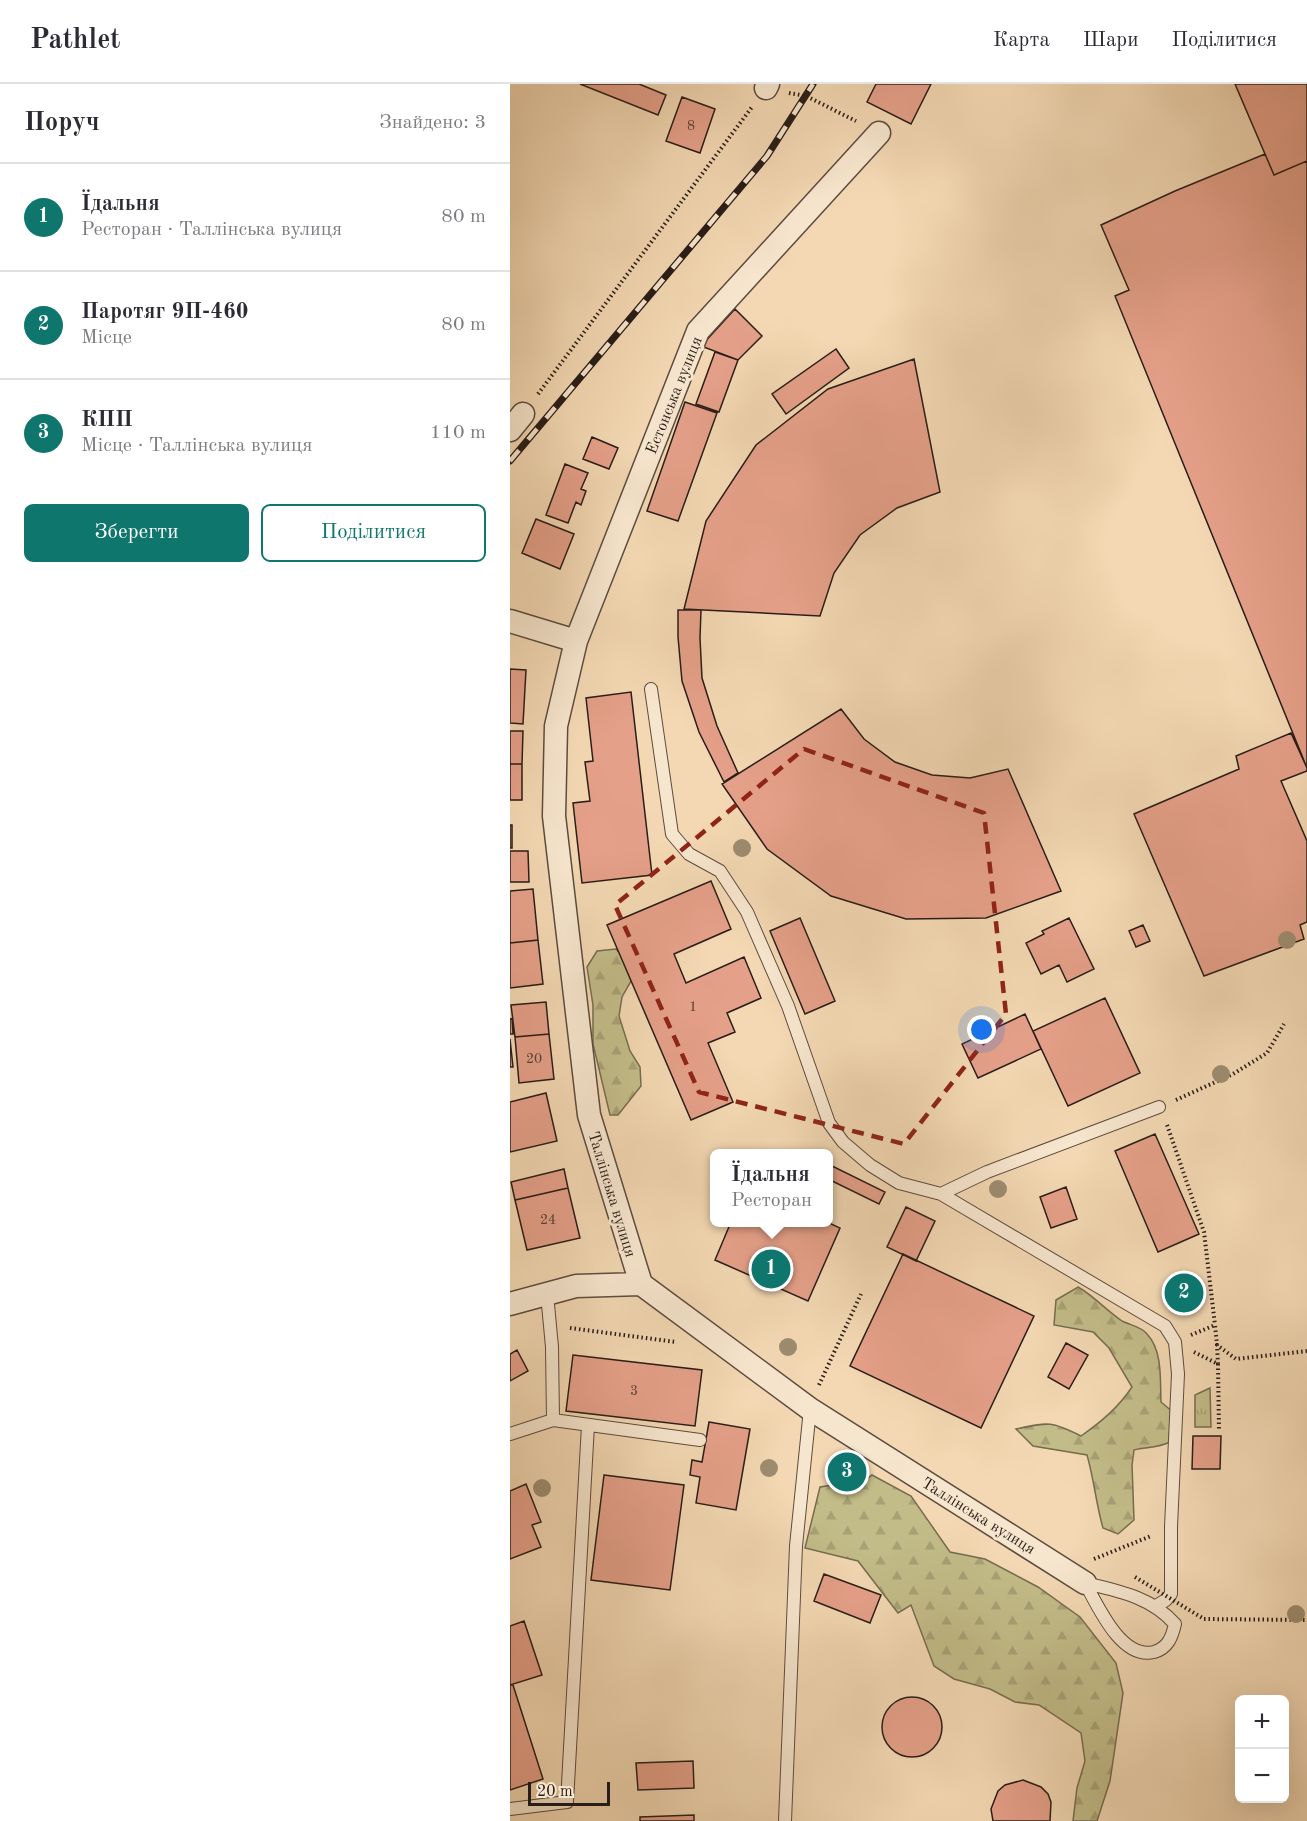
<!DOCTYPE html>
<html lang="uk">
<meta charset="utf-8">
<style>
body{margin:0;font-family:"Old Standard TT",serif;background:#f2f2f3;color:#2b2b33}
.controls{position:absolute;right:18px;bottom:18px;display:grid;overflow:hidden;border-radius:9px;box-shadow:0 6px 24px #0002}
.controls button{width:54px;height:54px;display:grid;place-items:center;padding:0;border:0;border-bottom:2px solid #e1e1e2;background:#fff;color:#2b2b33;font:30px sans-serif}
.scale{position:absolute;left:18px;bottom:15px;width:82px;box-sizing:border-box;padding-left:6px;border:3px solid #291d18;border-top:0;font-size:16px;line-height:21px;white-space:nowrap;color:#291d18;-webkit-text-stroke:4px #f7e6ce;paint-order:stroke}
.you{position:absolute;left:472px;top:946px;width:21px;height:21px;margin:-15px;border:4px solid #fff;border-radius:50%;background:#1a73e8;box-shadow:0 0 0 9px #1a73e833}
.badge{display:grid;place-items:center;width:39px;height:39px;border-radius:50%;background:#0f766e;color:#fff;font-size:20px;font-weight:700}
.pin{position:absolute;translate:-50% -50%;border:3px solid #fff;box-shadow:0 2px 6px #0006}
.popup{position:absolute;left:200px;top:1065px;width:123px;height:78px;box-sizing:border-box;display:grid;place-content:center;border-radius:9px;background:#fff;filter:drop-shadow(0 2px 4px #0005);font-size:20px;white-space:nowrap;color:#7c7c81}
.popup b{font-size:22px;color:#2b2b33}
.popup::after{content:'';position:absolute;left:50%;top:100%;margin-left:-12px;border:12px solid transparent;border-top-color:#fff}
.list{margin:0;padding:0;list-style:none}
h2{display:flex;justify-content:space-between;align-items:center;height:78px;margin:0;padding:0 24px;font-size:26px}
h2 small{font-size:20px;font-weight:400;color:#7c7c81}
.list li{display:grid;grid-template-columns:39px 1fr auto;gap:18px;align-items:center;box-sizing:border-box;height:108px;padding:0 24px;border-top:2px solid #e1e1e2}
.list b{display:block;font-size:22px;white-space:nowrap}
.list p{margin:0;font-size:20px;white-space:nowrap;color:#7c7c81}
.list em{font-size:20px;font-style:normal;color:#7c7c81}
.actions{display:flex;gap:12px;padding:18px 24px}
.actions a{flex:1;padding:14px 0;border:2px solid #0f766e;border-radius:9px;text-align:center;font-size:21px;color:#0f766e}
.actions .main{background:#0f766e;color:#fff}
.map{position:relative;flex:none;width:797px;height:1737px;overflow:hidden}
header{display:flex;align-items:center;gap:36px;box-sizing:border-box;height:84px;padding:0 30px;background:#fff;border-bottom:2px solid #e1e1e2}
header strong{font-size:28px}
nav{display:flex;gap:33px;margin-inline-start:auto;font-size:21px}
main{display:flex}
aside{flex:1;background:#fff}
.map>svg:first-child{display:block}
.grass{fill:url(#grass-tufts);stroke:#766c50;stroke-width:1.5}
.forest{fill:url(#forest-firs);stroke:#766c50;stroke-width:1.5}
.building{fill:#e5a089;stroke:#291d18;stroke-width:1.5}
.lines{fill:none;stroke-linecap:round;stroke-linejoin:round}
.lane-casing{stroke:#5c4c3f;stroke-width:14}
.street-casing{stroke:#5c4c3f;stroke-width:25}
.path{stroke:#291d18;stroke-width:4;stroke-dasharray:1.5 3;stroke-linecap:butt}
.lane{stroke:#f7e6ce;stroke-width:12}
.street{stroke:#f7e6ce;stroke-width:22}
.rail-casing{stroke:#291d18;stroke-width:7}
.rail{stroke:#f7e6ce;stroke-width:4.5;stroke-dasharray:14;stroke-linecap:butt}
.path-bridge{stroke:#291d18;stroke-width:4;stroke-dasharray:1.5 3;stroke-linecap:butt}
.tree{fill:#9d8c70}
.marked{fill:none;stroke:#8f2418;stroke-width:4.5;stroke-dasharray:12 8;stroke-linejoin:round}
.labels{text-anchor:middle;stroke-width:6;stroke-linejoin:round;paint-order:stroke}
.number-label{font-size:14px;fill:#583e34}
.street-label{font-size:16px;fill:#291d18;stroke:#f7e6ce}
</style>
<header>
<strong>Pathlet</strong>
<nav><a>Карта</a><a>Шари</a><a>Поділитися</a></nav>
</header>
<main>
<aside>
<h2>Поруч<small>Знайдено: 3</small></h2>
<ul class="list">
<li><span class="badge">1</span><div><b>Їдальня</b><p>Ресторан · Таллінська вулиця</p></div><em>80 m</em></li>
<li><span class="badge">2</span><div><b>Паротяг 9П-460</b><p>Місце</p></div><em>80 m</em></li>
<li><span class="badge">3</span><div><b>КПП</b><p>Місце · Таллінська вулиця</p></div><em>110 m</em></li>
</ul>
<div class="actions"><a class="main">Зберегти</a><a>Поділитися</a></div>
</aside>
<div class="map">
<svg width="797" height="1737" viewBox="0 0 797 1737">
<defs>
<pattern id="grass-tufts" width="24" height="20" patternUnits="userSpaceOnUse" patternTransform="scale(1.5)"><rect width="24" height="20" fill="#c2bc88"/><path d="M3 7l-1-3M5 7V3M7 7l1-3M15 17l-1-3M17 17v-4M19 17l1-3" fill="none" stroke="#a7a175"/></pattern>
<pattern id="forest-firs" width="22" height="20" patternUnits="userSpaceOnUse" patternTransform="scale(1.5)"><rect width="22" height="20" fill="#c2bc88"/><path d="M5 1l3.5 6h-7zM16 11l3.5 6h-7z" fill="#a7a175"/></pattern>
</defs>
<rect width="100%" height="100%" fill="#f3d8b3"/>
<filter id="stains"><feTurbulence type="fractalNoise" baseFrequency=".00333" numOctaves="4"/><feColorMatrix values="0 0 0 0 .2 0 0 0 0 .09 0 0 0 0 .02 0 0 0 .5 -.17"/></filter>
<radialGradient id="worn" r=".72"><stop offset=".6" stop-color="#630" stop-opacity="0"/><stop offset="1" stop-color="#630" stop-opacity=".3"/></radialGradient>
<path class="grass" d="M700,1304L701,1343H685V1311Z"/>
<path class="forest" d="M106,865L118,879L121,897L112,913L109,932L120,967L130,983L131,1002L108,1031H100L83,960V921L77,883L87,867Z
M568,1203C584,1212 597,1227 612,1237C620,1241 632,1243 637,1250C653,1267 650,1296 651,1318L664,1329L660,1358C648,1364 637,1363 624,1366L622,1381L624,1436L608,1450L593,1444C586,1420 584,1395 577,1371L523,1362L506,1345C539,1338 541,1337 571,1352C591,1338 608,1324 622,1303L599,1264L583,1248L544,1241L546,1216Z
M362,1391L401,1412L440,1468L475,1475L528,1503L570,1533L606,1579L613,1609L600,1697L587,1737H563L567,1704L575,1677L571,1649L529,1621L505,1618L480,1605L444,1595L424,1582L401,1521L388,1529L348,1477L295,1464L310,1403L329,1400L345,1405Z"/>
<path class="building" d="M70,0H129L156,11L148,31Z
M366,0H421L401,40L357,18Z
M725,0H797V77L764,91Z
M172,13L205,25L190,69L156,57Z
M755,70L764,91L797,77V684L605,212L619,206L591,141L665,107Z
M225,225L252,252L228,276L191,262Z
M326,265L339,284L276,330L262,310Z
M205,268L228,276L209,328L186,320Z
M404,275L430,408L387,424L350,451L324,489L310,532L174,525L196,437L246,361L318,305Z
M175,318L207,329L168,437L137,427Z
M82,353L108,364L99,385L73,375Z
M55,380L78,389L71,405L76,407L71,421L66,418L58,439L36,431Z
M26,435L64,450L50,485L12,469Z
M168,526H191L190,554L192,594L207,642L228,689L214,698L189,648L172,597L168,553Z
M0,585L16,586L13,640L0,639Z
M121,608L142,791L72,799L63,719L80,717L75,678L83,677L76,614Z
M331,625L354,655L385,678L422,691L460,694L498,685L551,807L476,834L396,835L321,812L257,765L212,700Z
M0,647H13L12,680H0Z
M781,649L797,684V687L771,697L797,757V838L790,841L794,855L694,892L624,730L729,685L726,672Z
M0,680H12V716H0Z
M0,741H2V764H0Z
M0,767H18L19,798H0Z
M201,797L221,845L164,870L176,899L234,873L251,914L217,929L225,948L198,959L223,1018L181,1036L97,841Z
M23,805L28,856L0,859V807Z
M290,834L325,917L295,930L260,847Z
M559,834L584,885L557,898L549,881L531,890L516,859L534,850L532,847Z
M633,841L640,857L626,863L619,847Z
M28,856L33,900L0,904V859Z
M595,914L630,989L558,1022L523,947Z
M36,918L39,950L5,953L1,921Z
M515,930L531,965L468,994L452,960Z
M2,934L3,950H0V935Z
M39,950L44,995L9,999L5,953Z
M0,955L3,983H0Z
M36,1009L47,1057L0,1068V1018Z
M645,1050L689,1150L648,1168L605,1067Z
M318,1080L375,1108L369,1120L318,1095Z
M54,1085L58,1104L5,1116L1,1098Z
M556,1103L567,1135L541,1144L530,1113Z
M58,1104L70,1154L17,1166L5,1116Z
M396,1123L425,1137L406,1177L377,1163Z
M221,1138H317L330,1144L298,1217L205,1176Z
M393,1170L524,1232L471,1344L340,1282Z
M556,1259L578,1271L559,1305L538,1293Z
M7,1266L18,1287L0,1297V1270Z
M63,1271L192,1286L185,1342L56,1327Z
M199,1338L240,1345L226,1426L186,1419L190,1393L180,1391L182,1376L192,1378Z
M683,1352H711L710,1385H682Z
M331,1373L352,1384L342,1404L321,1392Z
M94,1391L174,1401L160,1506L81,1496Z
M16,1400L31,1438L22,1441L31,1463L0,1475V1407Z
M314,1490L371,1511L360,1539L304,1517Z
M14,1537L32,1591L0,1601V1542Z
M0,1601H3L33,1695L0,1706Z
M372 1643a30 30 0 1 1 60 0a30 30 0 1 1-60 0Z
M183,1677L184,1704L128,1706L126,1679Z
M513,1696L531,1703L538,1710L541,1718L540,1737H483L481,1725L488,1707L495,1701Z
M184,1731V1737H130V1733Z"/>
<g class="lines">
<g class="lane-casing">
<path id="lane" d="M141,605L162,750L179,770L210,787L237,828L278,922L319,1039L333,1058L360,1081L389,1099L431,1110L655,1242L665,1258L668,1290L661,1443V1510L656,1516L646,1522
M431,1110L477,1088L649,1023
M37,1210L42,1263L43,1336L190,1356
M0,1350L43,1336
M575,1499C609,1507 641,1513 665,1540C662,1553 658,1564 644,1568C611,1576 588,1522 575,1499Z
M0,1725L57,1718L78,1341
M275,1737L286,1462L300,1325"/>
</g>
<g class="street-casing">
<path id="street" d="M256,4L258,0
M369,49L188,247L66,557L46,642L44,732L79,1031L131,1200L300,1325L575,1499
M0,346L13,330
M0,537L66,557
M0,1220L66,1202L131,1200"/>
</g>
<path class="path" d="M279,9L296,12L346,37
M28,310L242,23
M666,1016L723,990L757,969L774,940
M657,1041L694,1148L705,1241
M60,1244L166,1258
M681,1251L705,1241L707,1261
M684,1268L708,1280L707,1261L726,1275L797,1267
M708,1280L709,1347
M309,1301L351,1210
M584,1475L641,1452
M694,1535L797,1536"/>
<use href="#lane" class="lane"/>
<use href="#street" class="street"/>
<g class="rail-casing">
<path id="rail" d="M0,377L257,72L303,0"/>
</g>
<use href="#rail" class="rail"/>
<path class="path-bridge" d="M625,1493L694,1535"/>
</g>
<g class="tree">
<circle cx="232" cy="764" r="9"/>
<circle cx="777" cy="856" r="9"/>
<circle cx="711" cy="990" r="9"/>
<circle cx="488" cy="1105" r="9"/>
<circle cx="278" cy="1263" r="9"/>
<circle cx="259" cy="1384" r="9"/>
<circle cx="32" cy="1404" r="9"/>
<circle cx="786" cy="1530" r="9"/>
</g>
<path class="marked" d="M294,665L474,729L496,930L394,1060L189,1008L105,821Z"/>
<g class="labels">
<g class="number-label">
<text x="181" y="46">8</text>
<text x="183" y="927">1</text>
<text x="24" y="979">20</text>
<text x="38" y="1140">24</text>
<text x="124" y="1311">3</text>
</g>
<g class="street-label">
<text transform="translate(163 311) rotate(-68)" y="6">Естонська вулиця</text>
<text transform="translate(103 1110) rotate(73)" y="6">Таллінська вулиця</text>
<text transform="translate(469 1431) rotate(32)" y="6">Таллінська вулиця</text>
</g>
</g>
<rect width="100%" height="100%" filter="url(#stains)"/>
<rect width="100%" height="100%" fill="url(#worn)"/>
</svg>
<div class="controls">
<button>+</button>
<button>−</button>
</div>
<div class="scale">20 m</div>
<div class="you"></div>
<div class="pin badge" style="left:261px;top:1185px">1</div>
<div class="popup"><b>Їдальня</b>Ресторан</div>
<div class="pin badge" style="left:674px;top:1209px">2</div>
<div class="pin badge" style="left:337px;top:1388px">3</div>
</div>
</main>
